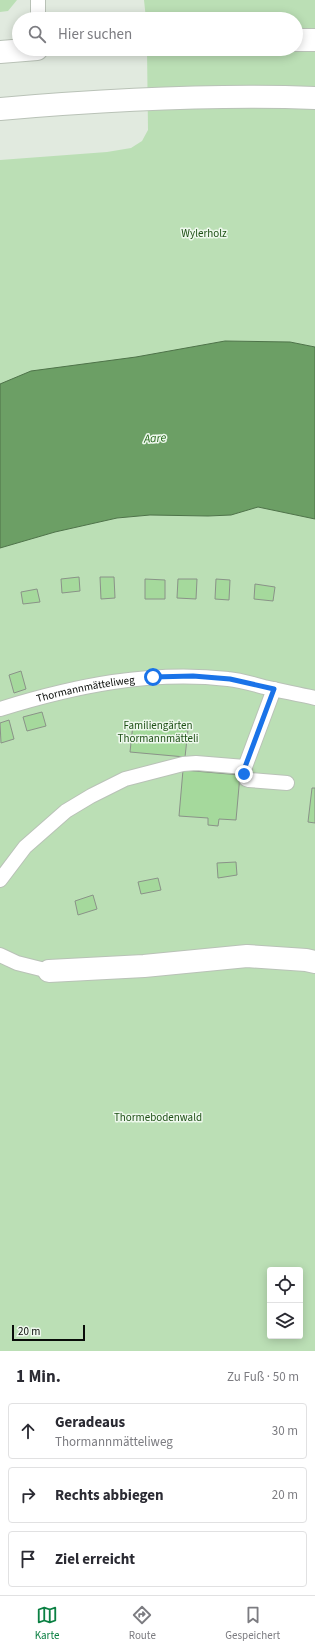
<!DOCTYPE html>
<html lang="de">
<meta charset="utf-8">
<style>
body{margin:0;font-family:"Source Sans 3",sans-serif;background:#f7f7f7;color:#2b2b33}
.controls{position:absolute;right:12px;bottom:12px;display:grid;overflow:hidden;border-radius:4px;box-shadow:0 2px 10px #0003}
.controls button{width:36px;height:36px;display:grid;place-items:center;padding:0;border:0;border-bottom:1px solid #e1e1e2;background:#fff;color:#2b2b33;font:20px sans-serif}
.scale{position:absolute;left:12px;bottom:10px;width:73px;box-sizing:border-box;padding-left:4px;border:2px solid #090c09;border-top:0;font-size:11px;line-height:14px;white-space:nowrap;color:#090c09;-webkit-text-stroke:3px #eef8ed;paint-order:stroke}
.stop{position:absolute;width:12px;height:12px;margin:-9px;border:3px solid #1a73e8;border-radius:50%;background:#fff}
.stop.end{background:#1a73e8;border-color:#fff;box-shadow:0 1px 4px #0008}
.list{margin:0;padding:0;list-style:none}
h2{display:flex;justify-content:space-between;align-items:center;height:52px;margin:0;padding:0 16px;font-size:17px}
h2 small{font-size:13px;font-weight:400;color:#7c7c81}
.list li{display:grid;grid-template-columns:26px 1fr auto;gap:12px;align-items:center;box-sizing:border-box;height:56px;margin:0 8px 8px;padding:0 8px;border:1px solid #e1e1e2;border-radius:4px}
.list b{display:block;font-size:15px;white-space:nowrap}
.list p{margin:0;font-size:13px;white-space:nowrap;color:#7c7c81}
.list em{font-size:13px;font-style:normal;color:#7c7c81}
.icon{flex:none;width:22px;height:22px;fill:none;stroke:currentColor;stroke-width:2;stroke-linecap:round;stroke-linejoin:round}
.map{position:relative;flex:none;width:315px;height:1351px;overflow:hidden}
.search{position:absolute;background:#fff;box-shadow:0 2px 10px #0003;left:12px;right:12px;top:12px;height:44px;display:flex;align-items:center;gap:10px;box-sizing:border-box;padding:0 14px;border-radius:22px;color:#7c7c81;font-size:15px}
.sheet{height:244px;background:#fff}
nav{display:flex;justify-content:space-around;align-items:center;box-sizing:border-box;height:56px;border-top:1px solid #e1e1e2;background:#fff;font-size:11px;color:#7c7c81}
nav a{display:grid;justify-items:center;gap:2px}
nav .on{color:#0b8043}
.map>svg:first-child{display:block}
.green{fill:#bbdfb5;fill-rule:evenodd}
.water{fill:#6c9f65;stroke:#4e7349}
.building{fill:#a5d99c;stroke:#8a9288}
.lines{fill:none;stroke-linecap:round;stroke-linejoin:round}
.lane-casing{stroke:#b9c2b7;stroke-width:16}
.street-casing{stroke:#b9c2b7;stroke-width:24}
.highway-casing{stroke:#b9c2b7;stroke-width:24}
.lane{stroke:#fff;stroke-width:14}
.street{stroke:#fff;stroke-width:22}
.highway{stroke:#fff;stroke-width:22}
.route{stroke:#1a73e8;stroke-width:5}
.labels{text-anchor:middle;stroke-width:3;stroke-linejoin:round;paint-order:stroke}
.park-label{font-size:11px;fill:#1e5016;stroke:#eef8ed}
.street-label{font-size:11px;fill:#090c09;stroke:#eef8ed}
.water-label{font-size:12px;font-style:italic;fill:#246719;stroke:#eef8ed}
</style>
<div class="map">
<svg width="315" height="1351" viewBox="0 0 315 1351">
<rect width="100%" height="100%" fill="#e1eadf"/>
<path class="green" d="M0,0H17L8,11L0,12Z
M144,0H315V347L290,342L225,341L0,384V160L107,152L131,148L142,141L148,130L147,49H296V19H146Z
M258,507L315,519V1351H0V548L55,532L117,518L150,515L208,516L231,515ZM270,1270H300V1336H270Z"/>
<path class="water" d="M225,341L290,342L315,347V519L258,507L231,515L208,516L150,515L117,518L55,532L0,548V384L31,371L136,357Z"/>
<path class="building" d="M79,577L80,591L62,593L61,579Z
M100,577H114L115,598L101,599Z
M145,579L165,580V599H145Z
M178,579H197L196,599L177,598Z
M216,579L230,580L229,600L215,599Z
M255,584L275,587L273,601L254,599Z
M37,589L40,602L23,604L21,592Z
M21,671L26,689L14,693L9,675Z
M42,712L46,726L27,731L23,717Z
M9,720L14,739L1,743L0,723Z
M133,724L188,730L185,757L130,752Z
M183,770L240,775L236,820L219,819L218,826L208,825V818L179,816Z
M312,788H315V823L308,822Z
M236,862L237,875L218,878L217,863Z
M158,878L161,890L141,894L138,882Z
M93,895L97,909L78,915L75,901Z"/>
<g class="lines">
<g class="lane-casing">
<g id="lane">
<path d="M38,19V0"/>
<path d="M274,689L245,767L244,774L246,779L249,780L287,783"/>
<path id="s1" d="M0,709C74,686 151,670 228,679C240,680 253,684 264,687C281,691 298,694 315,698"/>
<path d="M0,880L25,847L66,811L91,796L125,779L183,764L196,763L245,767"/>
<path d="M0,955L17,963L49,971"/>
</g>
</g>
<g class="street-casing">
<path id="street" d="M49,971L144,966L247,956L306,960L315,962"/>
</g>
<g class="highway-casing">
<path id="highway" d="M296,40H315
M0,52L37,49
M0,109C105,100 210,94 315,98"/>
</g>
<use href="#lane" class="lane"/>
<use href="#street" class="street"/>
<use href="#highway" class="highway"/>
</g>
<g class="lines">
<path class="route" d="M153,677L193,676L230,679L274,689L245,767L244,774"/>
</g>
<g class="labels">
<g class="park-label">
<text x="204" y="237">Wylerholz</text>
<text x="158" y="729">Familiengärten<tspan x="158" dy="13">Thormannmätteli</tspan></text>
<text x="158" y="1121">Thormebodenwald</text>
</g>
<g class="street-label">
<text dy="4" stroke="none"><textPath href="#s1" startOffset="88">Thormannmätteliweg</textPath></text>
</g>
<g class="water-label">
<text transform="translate(155 438) rotate(-4)" y="4">Aare</text>
</g>
</g>
</svg>
<div class="controls">
<button><svg class="icon" aria-label="locate" viewBox="0 0 24 24"><circle cx="12" cy="12" r="6"/><path d="M12 2v4M12 18v4M2 12h4M18 12h4"/></svg></button>
<button><svg class="icon" aria-label="layers" viewBox="0 0 24 24"><path d="M12 4l9 5-9 5-9-5zM3 14l9 5 9-5"/></svg></button>
</div>
<div class="scale">20 m</div>
<div class="stop" style="left:153px;top:677px"></div>
<div class="stop end" style="left:244px;top:774px"></div>
<div class="search"><svg class="icon" aria-label="search" viewBox="0 0 24 24"><circle cx="10" cy="10" r="6"/><path d="M15 15l6 6"/></svg>Hier suchen</div>
</div>
<section class="sheet">
<h2>1 Min.<small>Zu Fuß · 50 m</small></h2>
<ul class="list">
<li><svg class="icon" aria-label="ahead" viewBox="0 0 24 24"><path d="M12 20V5M6 11l6-6 6 6"/></svg><div><b>Geradeaus</b><p>Thormannmätteliweg</p></div><em>30 m</em></li>
<li><svg class="icon" aria-label="right" viewBox="0 0 24 24"><path d="M7 20v-9h11M14 6l5 5-5 5"/></svg><div><b>Rechts abbiegen</b></div><em>20 m</em></li>
<li><svg class="icon" aria-label="arrive" viewBox="0 0 24 24"><path d="M6 21V4h12l-3 4 3 4H6"/></svg><div><b>Ziel erreicht</b></div></li>
</ul>
</section>
<nav>
<a class="on"><svg class="icon" aria-label="map" viewBox="0 0 24 24"><path d="M3 6l6-2 6 2 6-2v14l-6 2-6-2-6 2zM9 4v14M15 6v14"/></svg>Karte</a>
<a><svg class="icon" aria-label="directions" viewBox="0 0 24 24"><path d="M12 3l9 9-9 9-9-9zM9 14v-3h6M13 9l2 2-2 2"/></svg>Route</a>
<a><svg class="icon" aria-label="saved" viewBox="0 0 24 24"><path d="M7 4h10v16l-5-4-5 4z"/></svg>Gespeichert</a>
</nav>
